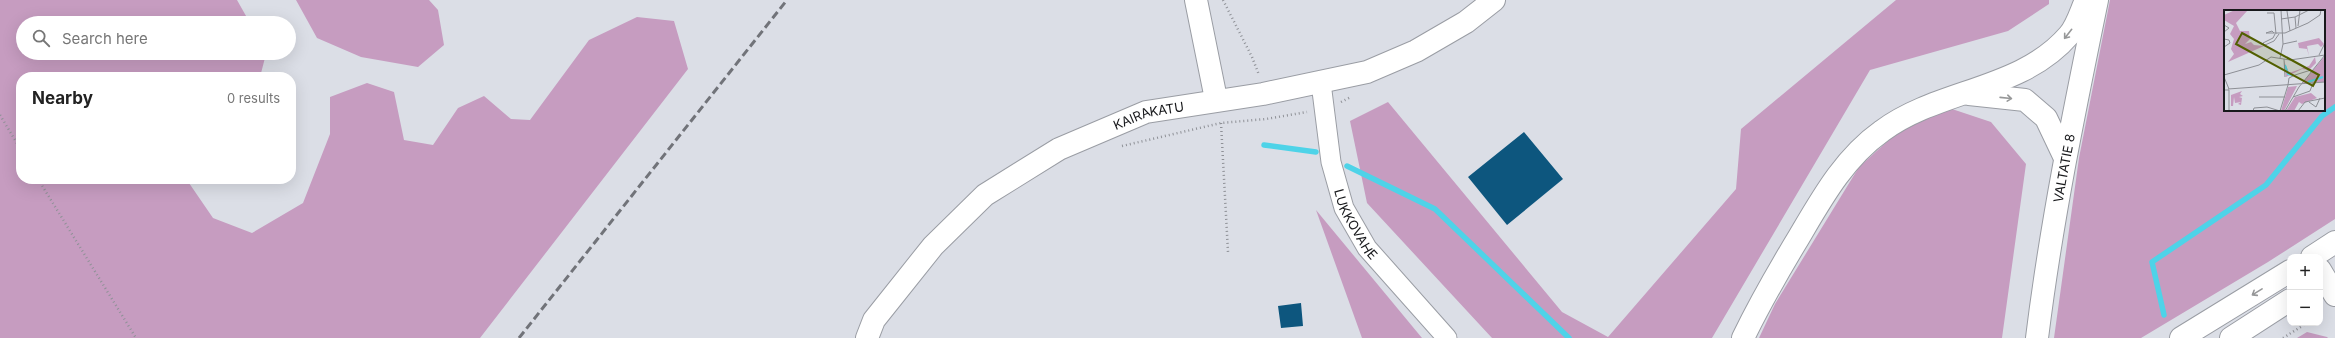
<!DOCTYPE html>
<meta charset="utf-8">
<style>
body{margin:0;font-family:Inter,sans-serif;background:#f6f6f6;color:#222}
.controls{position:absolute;right:12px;bottom:12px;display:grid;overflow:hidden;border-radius:8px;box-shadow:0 4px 16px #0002}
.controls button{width:36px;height:36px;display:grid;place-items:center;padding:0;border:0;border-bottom:1px solid #e0e0e0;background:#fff;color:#222;font:20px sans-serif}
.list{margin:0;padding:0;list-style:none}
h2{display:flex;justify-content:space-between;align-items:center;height:52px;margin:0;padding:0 16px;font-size:17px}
h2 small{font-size:13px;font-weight:400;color:#767676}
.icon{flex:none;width:22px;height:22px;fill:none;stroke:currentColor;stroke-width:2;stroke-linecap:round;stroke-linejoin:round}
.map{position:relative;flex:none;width:2335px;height:338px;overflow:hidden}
.search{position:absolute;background:#fff;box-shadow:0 4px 16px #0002;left:16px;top:16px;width:280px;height:44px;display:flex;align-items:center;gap:10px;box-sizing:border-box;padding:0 14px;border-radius:22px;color:#767676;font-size:15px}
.panel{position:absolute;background:#fff;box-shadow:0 4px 16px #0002;left:16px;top:72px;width:280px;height:112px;border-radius:16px}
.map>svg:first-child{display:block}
.green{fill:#c69cc0;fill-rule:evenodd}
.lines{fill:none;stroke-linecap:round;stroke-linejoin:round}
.stream{stroke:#4ed3e8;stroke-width:5.5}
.building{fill:#0d567e}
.minor-casing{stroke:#9a9da4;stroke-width:21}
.major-casing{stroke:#9a9da4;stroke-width:24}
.highway-casing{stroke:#9a9da4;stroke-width:24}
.path{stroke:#8f9197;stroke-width:2.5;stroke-dasharray:1 3;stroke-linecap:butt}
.minor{stroke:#fff;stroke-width:19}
.major{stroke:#fff;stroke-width:22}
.highway{stroke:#fff;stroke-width:22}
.rail{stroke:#717379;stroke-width:3;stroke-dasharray:8 4;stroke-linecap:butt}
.oneway{stroke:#979899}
.labels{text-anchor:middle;stroke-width:4;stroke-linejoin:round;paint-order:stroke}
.street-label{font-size:13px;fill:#18191c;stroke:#e8ebf3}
.inset-river{fill:none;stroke:#4ed3e8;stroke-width:2}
.inset-road{fill:none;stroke:#8d8f95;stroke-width:1}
.view{fill:#525f00;fill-opacity:0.15;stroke:#525f00;stroke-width:2}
.inset-edge{fill:none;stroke:#18191c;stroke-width:2}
</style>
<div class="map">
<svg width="2335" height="338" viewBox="0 0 2335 338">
<rect width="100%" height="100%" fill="#dbdee6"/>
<path class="green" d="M0,0H237L250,23H23V53L266,54L260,77H21V179H190L189,183L213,218L252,233L303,203L330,134V97L367,83L394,92L404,140L433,145L458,108L484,96L511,119L530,120L589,40L637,17L674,21L688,69L480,338H0Z
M296,0H429L438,10L444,45L418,67L361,57L317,38Z
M1896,0H2049V4L2008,31L1870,70L1712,338H1492L1367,203L1350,121L1388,102L1562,312L1608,337L1736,189L1741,129Z
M2110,0H2335V219L2268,262L2141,338H2054L2079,158ZM2225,11H2324V110H2225Z
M1952,109L1991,122L2026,164L2002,338H1759L1775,304L1859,167L1890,139L1919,120Z
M1316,210L1422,338H1362Z
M2307,332L2327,337L2328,338H2297Z"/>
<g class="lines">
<path class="stream" d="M1264,145L1316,152
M1347,166L1435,209L1569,338
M2164,315L2152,262L2266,185L2322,116L2335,107"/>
</g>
<path class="building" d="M1524,132L1563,179L1507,225L1468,177Z
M1301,303L1303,326L1281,328L1278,306Z"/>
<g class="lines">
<g class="minor-casing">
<g id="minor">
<path id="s1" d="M1321,83L1331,162L1344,208L1367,248L1447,338"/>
</g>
</g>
<g class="major-casing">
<g id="major">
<path d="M1196,0L1216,99"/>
<path id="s2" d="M867,338L874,320L933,246L985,195L1059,149L1146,112L1263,94L1367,72L1416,51L1466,22L1494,0"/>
</g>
</g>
<g class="highway-casing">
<g id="highway">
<path d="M1969,94L2025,100L2046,118L2065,158"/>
<path d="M2312,257L2335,242"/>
<path d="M2320,270L2335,295"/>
<path d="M1743,338C1760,303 1779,270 1799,237C1822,198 1844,158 1882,131C1938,89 2021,91 2069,35C2077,26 2081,11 2086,0"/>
<path id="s3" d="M2037,338C2051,224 2074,112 2097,0"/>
<path d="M2181,338L2290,271"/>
<path d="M2231,338L2290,300"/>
</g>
</g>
<path class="path" d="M1223,0L1252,57L1259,75
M1341,102L1351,97
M0,115L21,150
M1221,123L1228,252
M1122,146L1221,123L1266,119L1307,112
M38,179L136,338
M2283,338L2307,323"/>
<use href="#minor" class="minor"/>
<use href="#major" class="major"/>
<use href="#highway" class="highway"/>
<path class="rail" d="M519,338L787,0"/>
</g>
<defs><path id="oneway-shaft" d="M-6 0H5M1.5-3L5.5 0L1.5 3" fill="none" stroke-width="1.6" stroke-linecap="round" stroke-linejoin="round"/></defs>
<g class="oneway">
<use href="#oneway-shaft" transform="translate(2068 34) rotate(128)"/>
<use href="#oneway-shaft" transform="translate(2006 98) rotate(6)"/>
<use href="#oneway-shaft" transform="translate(2257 292) rotate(148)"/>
</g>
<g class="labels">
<g class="street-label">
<text dy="5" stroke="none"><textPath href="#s2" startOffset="370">KAIRAKATU</textPath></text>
<text dy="5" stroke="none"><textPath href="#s3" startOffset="172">VALTATIE 8</textPath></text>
<text dy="5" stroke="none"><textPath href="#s1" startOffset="147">LUKKOVAHE</textPath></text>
</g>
</g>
<g transform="translate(2224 10)">
<rect width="101" height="101" fill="#dbdee6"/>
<path d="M11,0H24L12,13L16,21H25L26,29L21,34L27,32L30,35L40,36L4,52L10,44L7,39L10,29L6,24L10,16L0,10V5ZM95,28L100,34L97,37L94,34L83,36L85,46L83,39L75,38L74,33ZM101,46V72L78,73ZM91,47L92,53L85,60L78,59L62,67L60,51L65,63L85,56ZM73,76L60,101H57L64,77ZM18,81L16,84L19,86L15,87L18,88L17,95L14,94L17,92L11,93L10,87L9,96H7V85ZM87,83L93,88L78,94L75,92L70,101H62L71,87Z" fill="#c69cc0"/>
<path class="inset-river" d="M61,55L64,64L68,65M84,72L99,67"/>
<path class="inset-road" d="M63,1L66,21M43,3H50L52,24M57,9L71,7M0,15L5,18L0,22M74,16L76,0M72,18L71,7L85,0M50,23L48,21L42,23H61L84,13L96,5L97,0M0,29L5,30L6,33L0,37M39,33L41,35L50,31L55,24M39,33L49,28L51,24M59,34L73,31M95,45L101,33M56,48L59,34L57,0M60,49L61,67M0,65L35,55L47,47L66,50L101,45M0,67L5,79M64,75L65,68L71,65L87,60M4,79L101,72M0,80H5V101M35,87H61M69,87L86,81L89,73M85,92L92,97L96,88M29,101L30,98L43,97L56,101M56,101L64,75M61,101L75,77L101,45M74,101L81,92L101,88"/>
<path class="view" d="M18,23L95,65L89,76L12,34Z"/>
<rect width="101" height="101" class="inset-edge"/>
</g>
</svg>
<div class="controls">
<button>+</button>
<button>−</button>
</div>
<div class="search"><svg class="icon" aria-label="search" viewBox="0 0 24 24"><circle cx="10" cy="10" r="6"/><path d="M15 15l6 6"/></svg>Search here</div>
<section class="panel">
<h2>Nearby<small>0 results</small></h2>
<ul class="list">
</ul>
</section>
</div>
